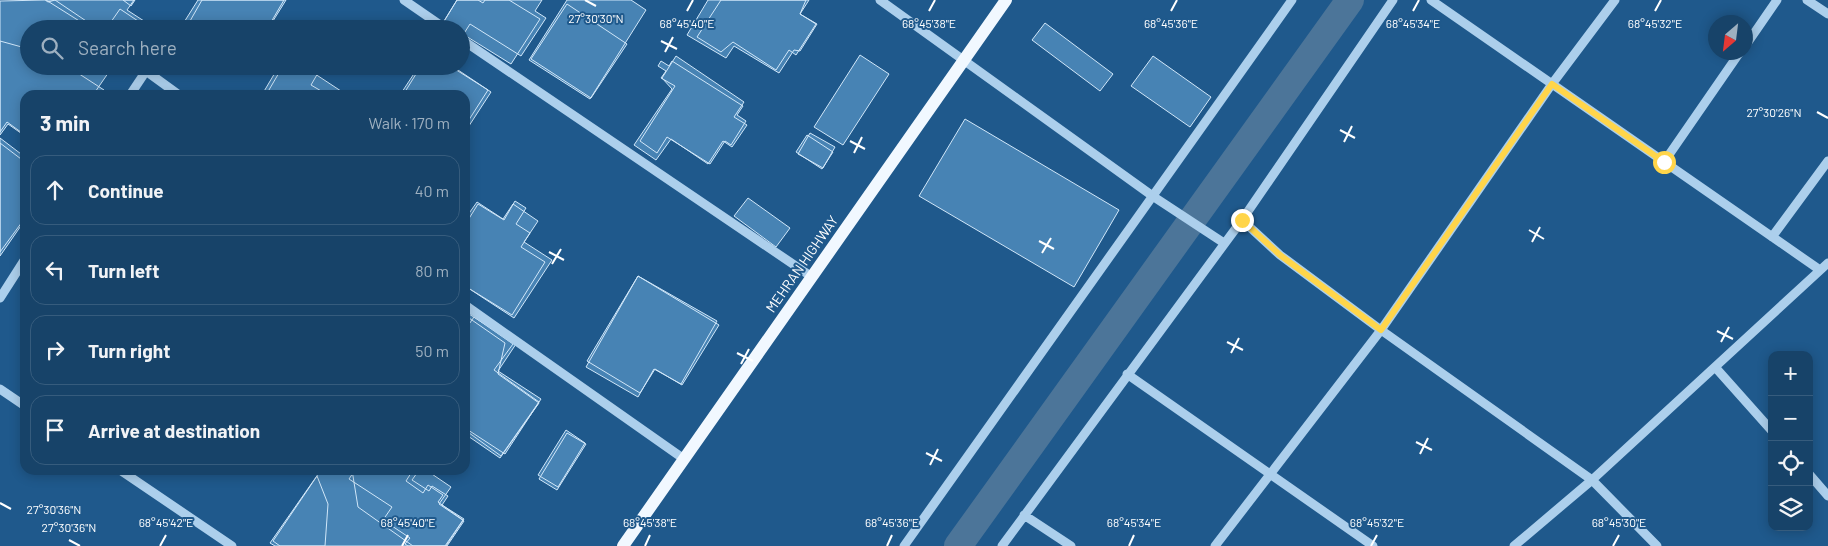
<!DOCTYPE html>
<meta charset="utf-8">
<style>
body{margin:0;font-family:Barlow,sans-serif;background:#244e71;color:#f1f3f6}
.controls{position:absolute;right:15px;bottom:15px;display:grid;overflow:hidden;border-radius:10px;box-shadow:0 2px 12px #0003}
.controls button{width:45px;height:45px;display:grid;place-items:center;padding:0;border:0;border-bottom:1px solid #365c7d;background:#174369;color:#f1f3f6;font:25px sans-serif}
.compass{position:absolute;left:1708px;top:15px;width:45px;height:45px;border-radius:50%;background:#174369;box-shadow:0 2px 12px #0003;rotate:208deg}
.stop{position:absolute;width:15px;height:15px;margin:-11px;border:4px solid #ffd54a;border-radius:50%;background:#fff}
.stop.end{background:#ffd54a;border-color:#fff;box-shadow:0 1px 5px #0008}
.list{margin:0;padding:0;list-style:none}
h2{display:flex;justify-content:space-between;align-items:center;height:65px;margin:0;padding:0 20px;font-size:21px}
h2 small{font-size:16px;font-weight:400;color:#9eb0c0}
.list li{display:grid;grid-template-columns:32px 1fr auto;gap:15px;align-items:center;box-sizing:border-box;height:70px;margin:0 10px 10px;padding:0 10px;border:1px solid #365c7d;border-radius:15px}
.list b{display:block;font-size:19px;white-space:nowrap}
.list em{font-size:16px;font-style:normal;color:#9eb0c0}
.icon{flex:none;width:28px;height:28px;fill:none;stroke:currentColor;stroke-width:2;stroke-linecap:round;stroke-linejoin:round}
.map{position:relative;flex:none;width:1828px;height:546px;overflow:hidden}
.search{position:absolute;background:#174369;box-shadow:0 2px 12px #0003;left:20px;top:20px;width:450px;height:55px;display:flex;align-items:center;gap:12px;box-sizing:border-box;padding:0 18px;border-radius:28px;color:#9eb0c0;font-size:19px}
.panel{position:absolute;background:#174369;box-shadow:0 2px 12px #0003;left:20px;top:90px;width:450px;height:385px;border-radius:15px}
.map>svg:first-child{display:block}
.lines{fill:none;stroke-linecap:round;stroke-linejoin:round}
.canal{stroke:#4c7599;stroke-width:28}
.building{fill:#4783b4;stroke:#d1e7f9}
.minor{stroke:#accfec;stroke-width:9}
.major{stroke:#f1f8ff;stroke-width:12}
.route{stroke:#ffd54a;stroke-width:6}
.ticks{fill:none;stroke:#fff;stroke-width:2}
.labels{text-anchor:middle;stroke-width:4;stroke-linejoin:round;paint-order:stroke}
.street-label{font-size:14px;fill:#fff;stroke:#1f598c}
.ticks-label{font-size:12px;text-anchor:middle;fill:#fff;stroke:#1f598c;stroke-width:4;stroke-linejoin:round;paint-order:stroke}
</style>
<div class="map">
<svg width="1828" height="546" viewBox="0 0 1828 546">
<rect width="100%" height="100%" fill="#1f598c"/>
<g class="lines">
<path class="canal" d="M958,546L1350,0"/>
</g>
<path class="building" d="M45,0L48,2L55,0L98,29H29V66H113L93,95H25V135L7,122L0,132V1Z
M46,0H134L127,10L144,21L139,29H92Z
M123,0H135L131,6Z
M198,0H286L268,29H185L181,27Z
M202,0H284L267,29H188L186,28Z
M457,0H542L535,11L546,18L521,56L470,24L463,35L461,29H453L443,23Z
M457,0H478L483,3L485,0H509L540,19L511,64L461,33V29H455L444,21Z
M567,0H631L646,10L590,99L529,60Z
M708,0H806L800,14L817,24L800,51L794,50L779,73L734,46L726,58L687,35Z
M721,0H809L800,14L816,24L796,55L789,50L776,70L733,42L721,52L697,37Z
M567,4L627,44L591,98L531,59Z
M120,9L141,23L137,29H106Z
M1045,23L1113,74L1100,91L1032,40Z
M0,41L29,49V66H67L104,90L100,95H25V136L8,124L0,135Z
M860,55L889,74L843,145L814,127Z
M676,56L744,102L734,117L747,125L732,147L723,141L708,164L671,139L656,160L634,145L672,89L662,78Z
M1153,56L1211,97L1190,127L1131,86Z
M661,61L669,66L672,61L743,106L737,115L746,121L731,145L725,141L710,164L667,137L657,153L640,141L675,86L661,78L666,71L658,66Z
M279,66H322L311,85L328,95H267L263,93Z
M283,66H303L347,95H266Z
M419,66H452L491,92L465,132V95H400Z
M421,66H450L488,90L465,126V95H403Z
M965,119L1119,210L1074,287L919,196Z
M810,133L835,147L823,168L798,154Z
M807,135L833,152L822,169L796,152Z
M0,138L25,157V220L0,256Z
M0,143L25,162V218L0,252Z
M748,198L790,228L776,247L734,216Z
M515,201L526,208L516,224L530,233L521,247L545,262L512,315L465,286V225L478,204L504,220Z
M477,202L503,219L513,204L538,221L524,242L552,260L514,318L465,286V219Z
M638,276L719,325L682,385L655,369L640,393L587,361Z
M638,276L717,321L681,384L654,369L638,397L586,367Z
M469,314L516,344L498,371L541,399L505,454L465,428V320Z
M474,317L513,344L494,370L539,402L501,456L465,430V330Z
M469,318L505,343L498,374L539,403L500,458L465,434V323Z
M566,430L585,443L558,487L538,475Z
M567,433L586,444L557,490L539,479Z
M321,470H426L451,487L439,504L464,521L447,546H275L270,543Z
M352,470H413L406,481L423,493L428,485L443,495L438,502L463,520L445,546H413L358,507Z
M355,470H413L417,473L412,480L429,491L432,486L448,496L442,505L464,519L446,546H408L405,544L410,538L383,520L392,507L349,479Z
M317,476L328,504L325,546H280L273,541Z"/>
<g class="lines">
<path class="minor" d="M404,0L446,29
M880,0L1154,197L1224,243
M1431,0L1820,270
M1807,0L1828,14
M461,39L812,277
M1746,45L1777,0
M130,95L146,71L179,95
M1664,162L1740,52
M1242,220L1280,255L1381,330L1592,480L1657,546
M1772,237L1828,161
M0,298L25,259
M465,305L684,459
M1715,367L1772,431
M1127,374L1373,546
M0,389L25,406
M120,470L232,546
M1809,474L1828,496
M1024,515L1071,546
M904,546L1292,0
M1002,546L1242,220L1393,0
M1215,546L1381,330L1552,84L1615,0
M1514,546L1592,480L1828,263"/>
<path class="major" d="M623,546L1006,0"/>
</g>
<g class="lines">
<path class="route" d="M1242,220L1280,255L1381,330L1552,84L1664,162"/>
</g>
<path class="ticks" d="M585,0L596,6M687,11L693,0M929,11L935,0M1171,11L1177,0M1413,11L1419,0M1655,11L1661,0M661,41L677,49M665,52L673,37M1817,112L1828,118M1340,130L1355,138M850,141L865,149M1344,142L1352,126M854,153L862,137M1529,230L1544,239M1039,241L1054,249M1532,242L1540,227M549,252L564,260M1042,253L1051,238M552,264L561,249M1717,331L1733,339M1227,342L1243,350M1721,342L1729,327M737,353L753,361M1231,353L1239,338M741,364L749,349M1416,442L1432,450M926,453L942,461M1420,454L1428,438M930,465L938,449M0,503L11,509M69,540L80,546M160,546L166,535M402,546L408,535M645,546L650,535M887,546L892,535M1129,546L1134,535M1371,546L1377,535M1613,546L1619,535"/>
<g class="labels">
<g class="street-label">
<text transform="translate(802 264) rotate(-55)" y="5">MEHRAN HIGHWAY</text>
</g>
</g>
<g class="ticks-label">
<text x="596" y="23">27°30'30"N</text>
<text x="687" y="28">68°45'40"E</text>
<text x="929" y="28">68°45'38"E</text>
<text x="1171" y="28">68°45'36"E</text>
<text x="1413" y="28">68°45'34"E</text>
<text x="1655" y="28">68°45'32"E</text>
<text x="1774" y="117">27°30'26"N</text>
<text x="54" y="514">27°30'36"N</text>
<text x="166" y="527">68°45'42"E</text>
<text x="408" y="527">68°45'40"E</text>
<text x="650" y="527">68°45'38"E</text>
<text x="892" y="527">68°45'36"E</text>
<text x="1134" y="527">68°45'34"E</text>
<text x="1377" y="527">68°45'32"E</text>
<text x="1619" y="527">68°45'30"E</text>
<text x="69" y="532">27°30'36"N</text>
</g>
</svg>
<div class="controls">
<button>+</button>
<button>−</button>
<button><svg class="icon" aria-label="locate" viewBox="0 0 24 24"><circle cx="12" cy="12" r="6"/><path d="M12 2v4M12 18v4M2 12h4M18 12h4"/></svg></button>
<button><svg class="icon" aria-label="layers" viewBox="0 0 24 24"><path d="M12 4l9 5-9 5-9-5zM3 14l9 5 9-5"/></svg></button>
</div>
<svg class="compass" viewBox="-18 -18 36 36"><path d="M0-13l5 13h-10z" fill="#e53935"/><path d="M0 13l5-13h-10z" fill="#9eb0c0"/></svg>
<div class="stop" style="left:1664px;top:162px"></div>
<div class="stop end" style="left:1242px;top:220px"></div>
<div class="search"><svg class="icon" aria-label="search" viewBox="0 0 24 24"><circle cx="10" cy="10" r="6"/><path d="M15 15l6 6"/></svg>Search here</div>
<section class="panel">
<h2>3 min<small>Walk · 170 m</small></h2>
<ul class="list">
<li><svg class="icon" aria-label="ahead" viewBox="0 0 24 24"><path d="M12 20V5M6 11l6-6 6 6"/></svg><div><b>Continue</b></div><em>40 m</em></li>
<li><svg class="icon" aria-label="left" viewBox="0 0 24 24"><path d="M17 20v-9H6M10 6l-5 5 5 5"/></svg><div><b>Turn left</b></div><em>80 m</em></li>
<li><svg class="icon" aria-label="right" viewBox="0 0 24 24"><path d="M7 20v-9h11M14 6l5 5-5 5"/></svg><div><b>Turn right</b></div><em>50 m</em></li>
<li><svg class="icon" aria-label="arrive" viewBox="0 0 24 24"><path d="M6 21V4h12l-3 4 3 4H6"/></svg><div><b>Arrive at destination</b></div></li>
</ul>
</section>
</div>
